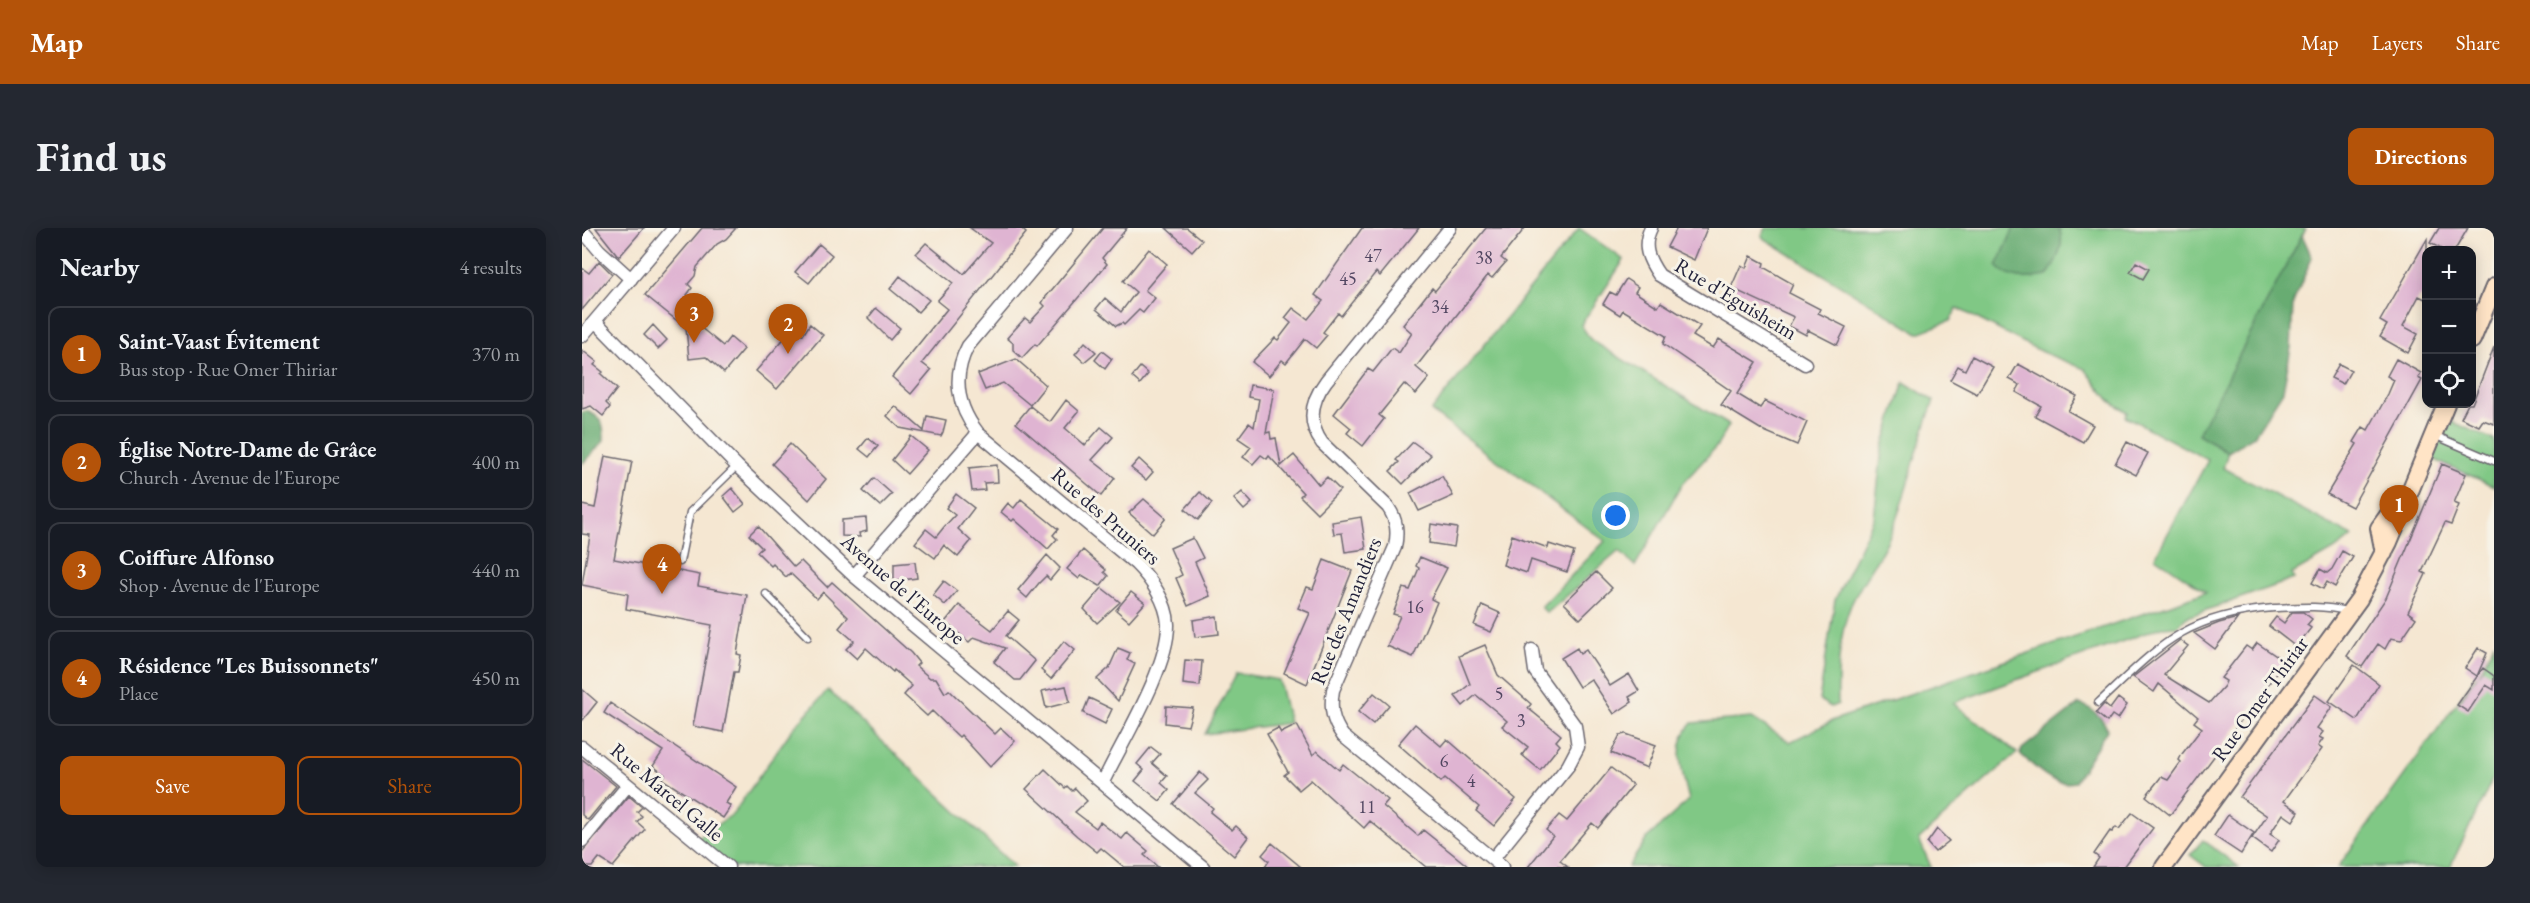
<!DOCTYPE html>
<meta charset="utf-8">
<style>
body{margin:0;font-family:"EB Garamond",serif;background:#242831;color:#f1f3f6}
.controls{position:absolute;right:18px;top:18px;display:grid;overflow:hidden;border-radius:12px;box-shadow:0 3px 15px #0003}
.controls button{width:54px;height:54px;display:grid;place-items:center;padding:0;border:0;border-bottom:2px solid #363941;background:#171b24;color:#f1f3f6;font:30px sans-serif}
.you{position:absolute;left:1034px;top:288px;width:21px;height:21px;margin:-15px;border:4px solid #fff;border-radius:50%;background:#1a73e8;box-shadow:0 0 0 9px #1a73e833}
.badge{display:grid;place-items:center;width:39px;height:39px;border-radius:50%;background:#b45309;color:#fff;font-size:20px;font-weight:700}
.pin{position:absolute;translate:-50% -50px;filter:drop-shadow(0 2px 3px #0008)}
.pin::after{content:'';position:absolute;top:32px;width:21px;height:18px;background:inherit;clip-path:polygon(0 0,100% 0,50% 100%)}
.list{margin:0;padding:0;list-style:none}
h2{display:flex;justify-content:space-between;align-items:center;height:78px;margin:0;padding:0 24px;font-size:26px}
h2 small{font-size:20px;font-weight:400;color:#9ea1a6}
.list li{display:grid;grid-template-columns:39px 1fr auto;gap:18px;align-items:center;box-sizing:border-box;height:96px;margin:0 12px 12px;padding:0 12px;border:2px solid #363941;border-radius:12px}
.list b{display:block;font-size:22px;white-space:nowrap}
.list p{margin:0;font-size:20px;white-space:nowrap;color:#9ea1a6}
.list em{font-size:20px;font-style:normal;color:#9ea1a6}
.actions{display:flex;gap:12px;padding:18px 24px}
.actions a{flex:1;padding:14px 0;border:2px solid #b45309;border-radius:12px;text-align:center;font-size:21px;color:#b45309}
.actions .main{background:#b45309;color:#fff}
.icon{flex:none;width:33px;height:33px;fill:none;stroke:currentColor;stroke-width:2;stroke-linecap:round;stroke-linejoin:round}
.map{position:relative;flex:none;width:1912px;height:639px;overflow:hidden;border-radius:12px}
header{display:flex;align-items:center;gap:36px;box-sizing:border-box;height:84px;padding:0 30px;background:#b45309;color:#fff}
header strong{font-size:28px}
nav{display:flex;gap:33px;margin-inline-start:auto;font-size:21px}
.intro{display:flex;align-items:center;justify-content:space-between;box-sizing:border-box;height:144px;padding:0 36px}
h1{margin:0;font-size:42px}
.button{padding:15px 27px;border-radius:12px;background:#b45309;color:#fff;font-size:21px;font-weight:700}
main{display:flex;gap:36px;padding:0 36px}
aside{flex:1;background:#171b24;border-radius:12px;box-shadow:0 3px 15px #0003}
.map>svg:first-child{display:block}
.green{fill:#80c885;stroke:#517560;stroke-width:1.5}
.forest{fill:#68ac72;stroke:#456756;stroke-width:1.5}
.building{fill:#dfb4d2}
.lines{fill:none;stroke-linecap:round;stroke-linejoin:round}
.lane-casing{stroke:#6c6770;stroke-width:9}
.street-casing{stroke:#6c6770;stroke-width:15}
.secondary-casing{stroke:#6c6770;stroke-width:20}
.lane{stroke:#fff;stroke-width:6}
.street{stroke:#fff;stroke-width:12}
.secondary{stroke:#ffe4c6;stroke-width:16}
.labels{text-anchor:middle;stroke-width:6;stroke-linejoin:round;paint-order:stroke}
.number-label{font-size:18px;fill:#514661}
.street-label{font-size:21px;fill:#22223b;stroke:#f7f3e8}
</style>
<header>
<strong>Map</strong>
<nav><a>Map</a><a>Layers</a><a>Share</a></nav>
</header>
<div class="intro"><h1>Find us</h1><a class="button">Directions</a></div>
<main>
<aside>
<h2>Nearby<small>4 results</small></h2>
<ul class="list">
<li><span class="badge">1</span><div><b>Saint-Vaast Évitement</b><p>Bus stop · Rue Omer Thiriar</p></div><em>370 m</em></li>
<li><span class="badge">2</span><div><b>Église Notre-Dame de Grâce</b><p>Church · Avenue de l'Europe</p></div><em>400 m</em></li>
<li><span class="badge">3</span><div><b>Coiffure Alfonso</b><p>Shop · Avenue de l'Europe</p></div><em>440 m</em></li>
<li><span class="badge">4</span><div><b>Résidence &quot;Les Buissonnets&quot;</b><p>Place</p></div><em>450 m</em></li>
</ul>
<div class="actions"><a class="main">Save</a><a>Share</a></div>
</aside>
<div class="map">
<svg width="1912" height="639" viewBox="0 0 1912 639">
<rect width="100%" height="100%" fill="#f7f3e8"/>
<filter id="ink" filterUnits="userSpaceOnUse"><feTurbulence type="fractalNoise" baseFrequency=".0167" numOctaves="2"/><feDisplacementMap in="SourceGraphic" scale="12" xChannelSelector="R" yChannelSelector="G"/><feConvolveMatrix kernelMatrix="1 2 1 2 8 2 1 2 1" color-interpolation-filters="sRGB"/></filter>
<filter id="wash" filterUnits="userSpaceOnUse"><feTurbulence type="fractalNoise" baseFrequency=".008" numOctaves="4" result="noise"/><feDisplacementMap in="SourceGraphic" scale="24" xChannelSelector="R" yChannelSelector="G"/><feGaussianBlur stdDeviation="1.35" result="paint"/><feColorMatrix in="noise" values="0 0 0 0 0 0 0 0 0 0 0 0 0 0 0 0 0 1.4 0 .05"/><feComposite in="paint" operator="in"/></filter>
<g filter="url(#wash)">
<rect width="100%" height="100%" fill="#f5e7d2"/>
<path class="green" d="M997,0L1042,32L999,97L1009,112L1147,197L1135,218L1100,256L1053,338L1037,323L965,385L959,379L1023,313L849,183Z
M1184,0H1724L1617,206L1646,224L1641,240L1771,308L1752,322L1710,346L1712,351L1605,389L1595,398L1580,399L1371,475L1435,525L1337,611L1349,639H1046L1066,609L1107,572C1101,545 1089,517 1110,495L1170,490L1208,514L1252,492L1624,364L1573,329L1626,232L1543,188L1545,184L1528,173L1503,141L1460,124L1375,80L1368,93L1336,105L1180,9Z
M1322,154L1352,173C1335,215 1327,259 1311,300C1301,328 1281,350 1269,377C1257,406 1255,444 1256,476L1249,479L1237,472L1253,372L1292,290L1300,221Z
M1859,189L1912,212V258L1842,227Z
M1912,414V548L1868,639H1756L1900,440Z
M654,445L697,452L707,495L623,506Z
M246,462L433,639H146L113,612L151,586L209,503Z
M1621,612L1657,639H1624L1608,627Z"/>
<path class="forest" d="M1432,0H1477C1484,17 1474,34 1465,48C1445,51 1429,54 1415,38Z
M1720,7L1730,29L1711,75L1709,120L1701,163L1672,208L1646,224L1616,206Z
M5,183C21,190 22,196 22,213L0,236V184Z
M1497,476C1508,478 1523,491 1525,502L1493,554C1470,559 1455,540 1438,526L1440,521Z"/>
<g id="blocks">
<path class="building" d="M14,0H62L37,29Z
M120,0H154L144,11L135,16L115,39L113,48L106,56L110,60L105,67L122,82L112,94L141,118L148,109L162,121L142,145L124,129L107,131L104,100L63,67Z
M388,0H439L444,5L340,135L349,142L329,166L310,149L365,81L355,73L371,55L334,26L344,15L382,46L409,15Z
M521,0H545L520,30L525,36L455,118L453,116L440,130L431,122V115L425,110L443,90L448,94L463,78L460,75L463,70Z
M584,0H605L620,12L610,23Z
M780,0H837L798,48L794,44L759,88L756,85L741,104L745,107L734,120L723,111L704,135L700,132L687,148L670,134L693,110L696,112L709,95L703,90L711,80L726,91L741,73L733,67Z
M904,0H943L919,30L924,34L910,50L906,47L834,139L847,150L834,166L822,156L797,187L802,191L781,218L765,205L769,200L752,186L786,141L791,144L810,120L817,125L830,105L821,97L850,60L853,63Z
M1095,0H1125L1112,32L1085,19Z
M1857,0H1886L1873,22H1861L1848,15Z
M1845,11V72L1837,68L1821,98L1836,106L1826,125L1798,109L1805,97L1798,93Z
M237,16L250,27L227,55L213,44Z
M567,21L585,36L563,62L573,70L561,85L557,82L542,97L540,95L534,98L514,81L523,70L539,84L554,64L541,53Z
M1169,28L1182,35L1181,39L1211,56L1207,65L1238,81L1236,85L1264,99L1255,117L1226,102L1224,107L1207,98L1212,89L1149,60L1159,37L1164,40Z
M17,33L30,46L0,82V40L7,45Z
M1554,34L1567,41L1561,51L1548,44Z
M318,48L347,72L336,84L308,61Z
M1044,51L1056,59L1053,64L1076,79L1079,74L1118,98L1111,108L1131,120L1137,111L1175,134L1155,166L1178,180L1183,173L1225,194L1215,217L1180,202L1139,177L1149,163L1081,116L1084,108L1041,82L1038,87L1021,76L1028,64L1034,67Z
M294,80L318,100L308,112L286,90Z
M228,96L241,107L195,161L174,143L212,99L221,107Z
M71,97L85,112L76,121L62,107Z
M503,114L514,124L502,134L493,126Z
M1912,119V196L1901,192L1897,198L1879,190L1886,176H1890Z
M0,122L15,134L12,137L21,144L19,146L35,161L24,175L28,179L21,188L9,178L0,181Z
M520,123L530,131L523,141L513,132Z
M1390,128L1411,139L1395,166L1368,152L1376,138L1383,142Z
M434,131L464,157L448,177L421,155L403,162L396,146Z
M1814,131L1839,145L1836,150L1840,152L1770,279L1745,266L1775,216L1772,214L1781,199L1786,202L1806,166L1812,152L1805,148Z
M1436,136L1495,168L1486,183L1511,197L1501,214L1453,188L1459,178L1434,164L1438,157L1427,151Z
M1757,136L1769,142L1761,156L1749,150Z
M558,139L566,146L558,156L550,149Z
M668,157L692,161L684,205L688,204L689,211L694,210L699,238L712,227L737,257L745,249L758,262L735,285L718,268L721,265L687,228L685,231L679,227L671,236L661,229L669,219L656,210L667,195L672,199L677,171L666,169Z
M484,172L497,183L483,200L503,217L519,199L531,209L510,232L533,250L519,268L434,195L448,178L468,194Z
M313,178L342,203L345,188L364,192L361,204L359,208L318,200L305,188Z
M329,208L346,222L325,246L310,232Z
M286,210L296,218L287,229L277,221Z
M831,214L849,227L821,256L808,243L817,234L814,232Z
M1545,214L1566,225L1554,247L1533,236Z
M208,216L244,251L227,272L190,236Z
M23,228L50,233L32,331L79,340L81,327L94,329L92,342L118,347L116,358L165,367L155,426L159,427L156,444H152L141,504L111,498L130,397L44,381L46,366L0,357L8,307L0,306V277L13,280Z
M557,231L571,244L564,252L549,240Z
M1860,236L1884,246L1872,275L1877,277L1869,297L1863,295L1840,344L1844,346L1826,384L1834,390L1819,412L1809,410L1803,421L1796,416L1780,439L1765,428L1804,370Z
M415,237L416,254L402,255L403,262L390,263L387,240Z
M860,248L871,268L837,283L828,265Z
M292,250L310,266L298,278L281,263Z
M150,260L163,276L153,284L141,268Z
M618,264L630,275L616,292L603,281Z
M660,264L670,275L662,282L652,271Z
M374,266L392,280L376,301L389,313L376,329L362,317L353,330L333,315L344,301L354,309L362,299L373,287L364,280Z
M439,271L476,301L471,307L475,311L466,321L432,291L430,293L419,284L426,275L432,280Z
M562,271L584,290L571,306L547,285Z
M779,289L784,321L763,324L760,305L752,306L750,294Z
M284,290L285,303L277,305L278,309L260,308V292Z
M849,296L875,300L872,319L847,315Z
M176,298L212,339L219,333L245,359L250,354L329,425L337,435L334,438L348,450H354L363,465L367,462L413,506L419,500L433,513L408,539L379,507L377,509L350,483L345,488L322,467L330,458L312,442L311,444L284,420L275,431L264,421L272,413L257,400L266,389L241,364L235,371L208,345L204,349L191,336L189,338L175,324L180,320L167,307Z
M930,307L966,320L967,316L992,324L985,344L949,332L945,345L921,337Z
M611,310L621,330L613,334L628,368L606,378L594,350L600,347L588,320Z
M501,322L524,342L522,344L526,348L518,358L500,347L497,351L485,341Z
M1760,323L1771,329L1753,359L1745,354L1741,361L1730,355L1738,341L1745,345L1750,341Z
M465,327L478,340L468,352L464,348L457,355L445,370L436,362Z
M838,329L865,340L849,371L855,374L831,429L805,418L818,388L811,386L821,360L828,362L837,340L834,338Z
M742,332L770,343L725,456L702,445L728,385L716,380L725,359L731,361Z
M333,334L335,350L312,353V336Z
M1014,344L1030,360L998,391L982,375Z
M362,353L375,363L363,377L351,367Z
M520,360L538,374L515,395L502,381Z
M549,364L563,375L547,393L534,382Z
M377,377L410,402L426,383L437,392L424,408L453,433L438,452H433L412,434L423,420L392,409L387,414L363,394Z
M900,377L918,385L909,404L892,397Z
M1710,384H1721L1730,391L1725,397L1729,400L1714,419L1687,398L1694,389L1702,395Z
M635,388L637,406L613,409L611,392Z
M1656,390L1633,421L1612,405L1637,395Z
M1598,412L1606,418L1582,447L1627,475L1642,458L1644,453L1639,450L1664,418L1670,422L1675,415L1703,434L1588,587L1564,568L1579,549L1586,552L1599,534L1597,532L1600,526L1620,500L1612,494L1616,489L1577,456L1572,464L1551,449Z
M482,413L493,422L469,451L459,442Z
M903,417L916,447L949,476L946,480L979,507L974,513L978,517L958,542L940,527L946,519L920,498L925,493L915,484L894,467L881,478L873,468L888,456L877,428Z
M536,420L548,425L545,432L553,436L536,473L515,451L527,440Z
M995,420L998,426L1004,422L1028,458L1047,446L1057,463L1047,469L1050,474L1032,486L1009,451L997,459L979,430Z
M1896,420L1905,425L1895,448L1883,440Z
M603,432L620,433L618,458L601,456Z
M1772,437L1797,456L1775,492L1747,473Z
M1901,440L1912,448V462L1904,457L1886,484L1875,477Z
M484,458L488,474L464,480L460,463Z
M0,461L15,474L0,493Z
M792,465L807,477L791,496L776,484Z
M1733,467L1750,479L1735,500L1741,504L1737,509L1741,511L1736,518L1740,521L1702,573L1717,584L1711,593L1701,586L1688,606L1697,612L1689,624L1670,610L1685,588L1658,569Z
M507,470L530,481L523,496L501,485Z
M1536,470L1545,477L1536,491L1530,487L1525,494L1514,485L1522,476L1528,481Z
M28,475L154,559L144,575L149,578L141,590L80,551L83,547L71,538L81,523L22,485Z
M584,478L611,480L606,498L583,495Z
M833,496L859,518L865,511L934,571L912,598L894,583L897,579L863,550L859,554L816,516Z
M715,497L731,527L735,523L757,542L761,536L806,572L801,578L836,608L841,602L887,639H844L788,593L782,600L729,552L717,562L702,547L706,544L685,506L696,500L699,505Z
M1044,506L1074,517L1065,540L1029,525L1038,507Z
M569,519L578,526L570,535L585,548L579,555L587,562L578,573L553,553L562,542L555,536Z
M0,531L34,558L6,592L0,587Z
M1029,540L1051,557L1016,600L1010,595L978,633L986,639H946L971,608L964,602L977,587L985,593Z
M463,541L483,560L485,558L490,563L493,560L505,573L493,584L514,600L518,594L540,611L545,605L566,623L562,627L576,639H542L519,620L515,624L495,608L444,561Z
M618,544L626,552L613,565L631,580L628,584L650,602L654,598L666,609L652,628L591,576Z
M47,568L60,579L55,584L60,588L55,594L63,601L31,639L17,630L10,639H6L0,634V624Z
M1550,585L1571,600L1542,639H1511L1517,630L1512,626L1528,603L1530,604L1534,599L1537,601Z
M1646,587L1672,605L1659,626L1632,608Z
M1355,601L1367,613L1353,624L1345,615Z
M690,615L719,639H683L687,633L680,627Z"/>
</g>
</g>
<g filter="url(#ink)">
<use href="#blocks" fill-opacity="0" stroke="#6c6770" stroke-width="1.5"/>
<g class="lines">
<g class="lane-casing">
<path id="lane" d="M1852,207L1912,233
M98,334L108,284L155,238
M184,366L226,409
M1516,475C1578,417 1603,387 1692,380C1715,379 1742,377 1764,383"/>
</g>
<g class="street-casing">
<path id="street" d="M485,0L386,118C370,148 375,178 396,205L554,336C569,351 585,374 586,396C587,439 540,514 521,554
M868,0L744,153C729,173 725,194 740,215L806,279C815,292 816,304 813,319L751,462C748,480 750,493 761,508L920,639
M1069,0C1060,18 1066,31 1077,47L1223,136
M0,2L17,22L49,51
M13,93L155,238L272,348L621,639
M0,108L92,0
M272,348L396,205
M0,519L146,639
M0,613L46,557
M911,631L986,538L996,519L993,498L953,443L950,422"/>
</g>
<g class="secondary-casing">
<path id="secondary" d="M1890,112L1912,59
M1802,325L1797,300L1820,268
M1582,639L1777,371L1807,314L1864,176"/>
</g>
<use href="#lane" class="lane"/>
<use href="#street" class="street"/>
<use href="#secondary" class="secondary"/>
</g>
</g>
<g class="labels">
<g class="number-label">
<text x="791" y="34">47</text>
<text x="902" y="36">38</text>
<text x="766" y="57">45</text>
<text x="858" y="85">34</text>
<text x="833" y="385">16</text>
<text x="917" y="472">5</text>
<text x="939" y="499">3</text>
<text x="862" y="539">6</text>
<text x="889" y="559">4</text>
<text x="785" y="585">11</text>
</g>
<g class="street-label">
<text transform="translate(1154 71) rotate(31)" y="7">Rue d'Eguisheim</text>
<text transform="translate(524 288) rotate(41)" y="7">Rue des Pruniers</text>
<text transform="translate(321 361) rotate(41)" y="7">Avenue de l'Europe</text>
<text transform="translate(764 383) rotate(-68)" y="7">Rue des Amandiers</text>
<text transform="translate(1678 471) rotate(-54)" y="7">Rue Omer Thiriar</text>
<text transform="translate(85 564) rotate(40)" y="7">Rue Marcel Galle</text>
</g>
</g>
</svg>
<div class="controls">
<button>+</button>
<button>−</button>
<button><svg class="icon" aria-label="locate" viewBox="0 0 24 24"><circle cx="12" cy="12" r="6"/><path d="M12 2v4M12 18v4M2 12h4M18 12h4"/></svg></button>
</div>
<div class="you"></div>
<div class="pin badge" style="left:1817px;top:307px">1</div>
<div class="pin badge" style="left:206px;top:126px">2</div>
<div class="pin badge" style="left:112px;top:115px">3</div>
<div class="pin badge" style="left:80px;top:366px">4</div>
</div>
</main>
